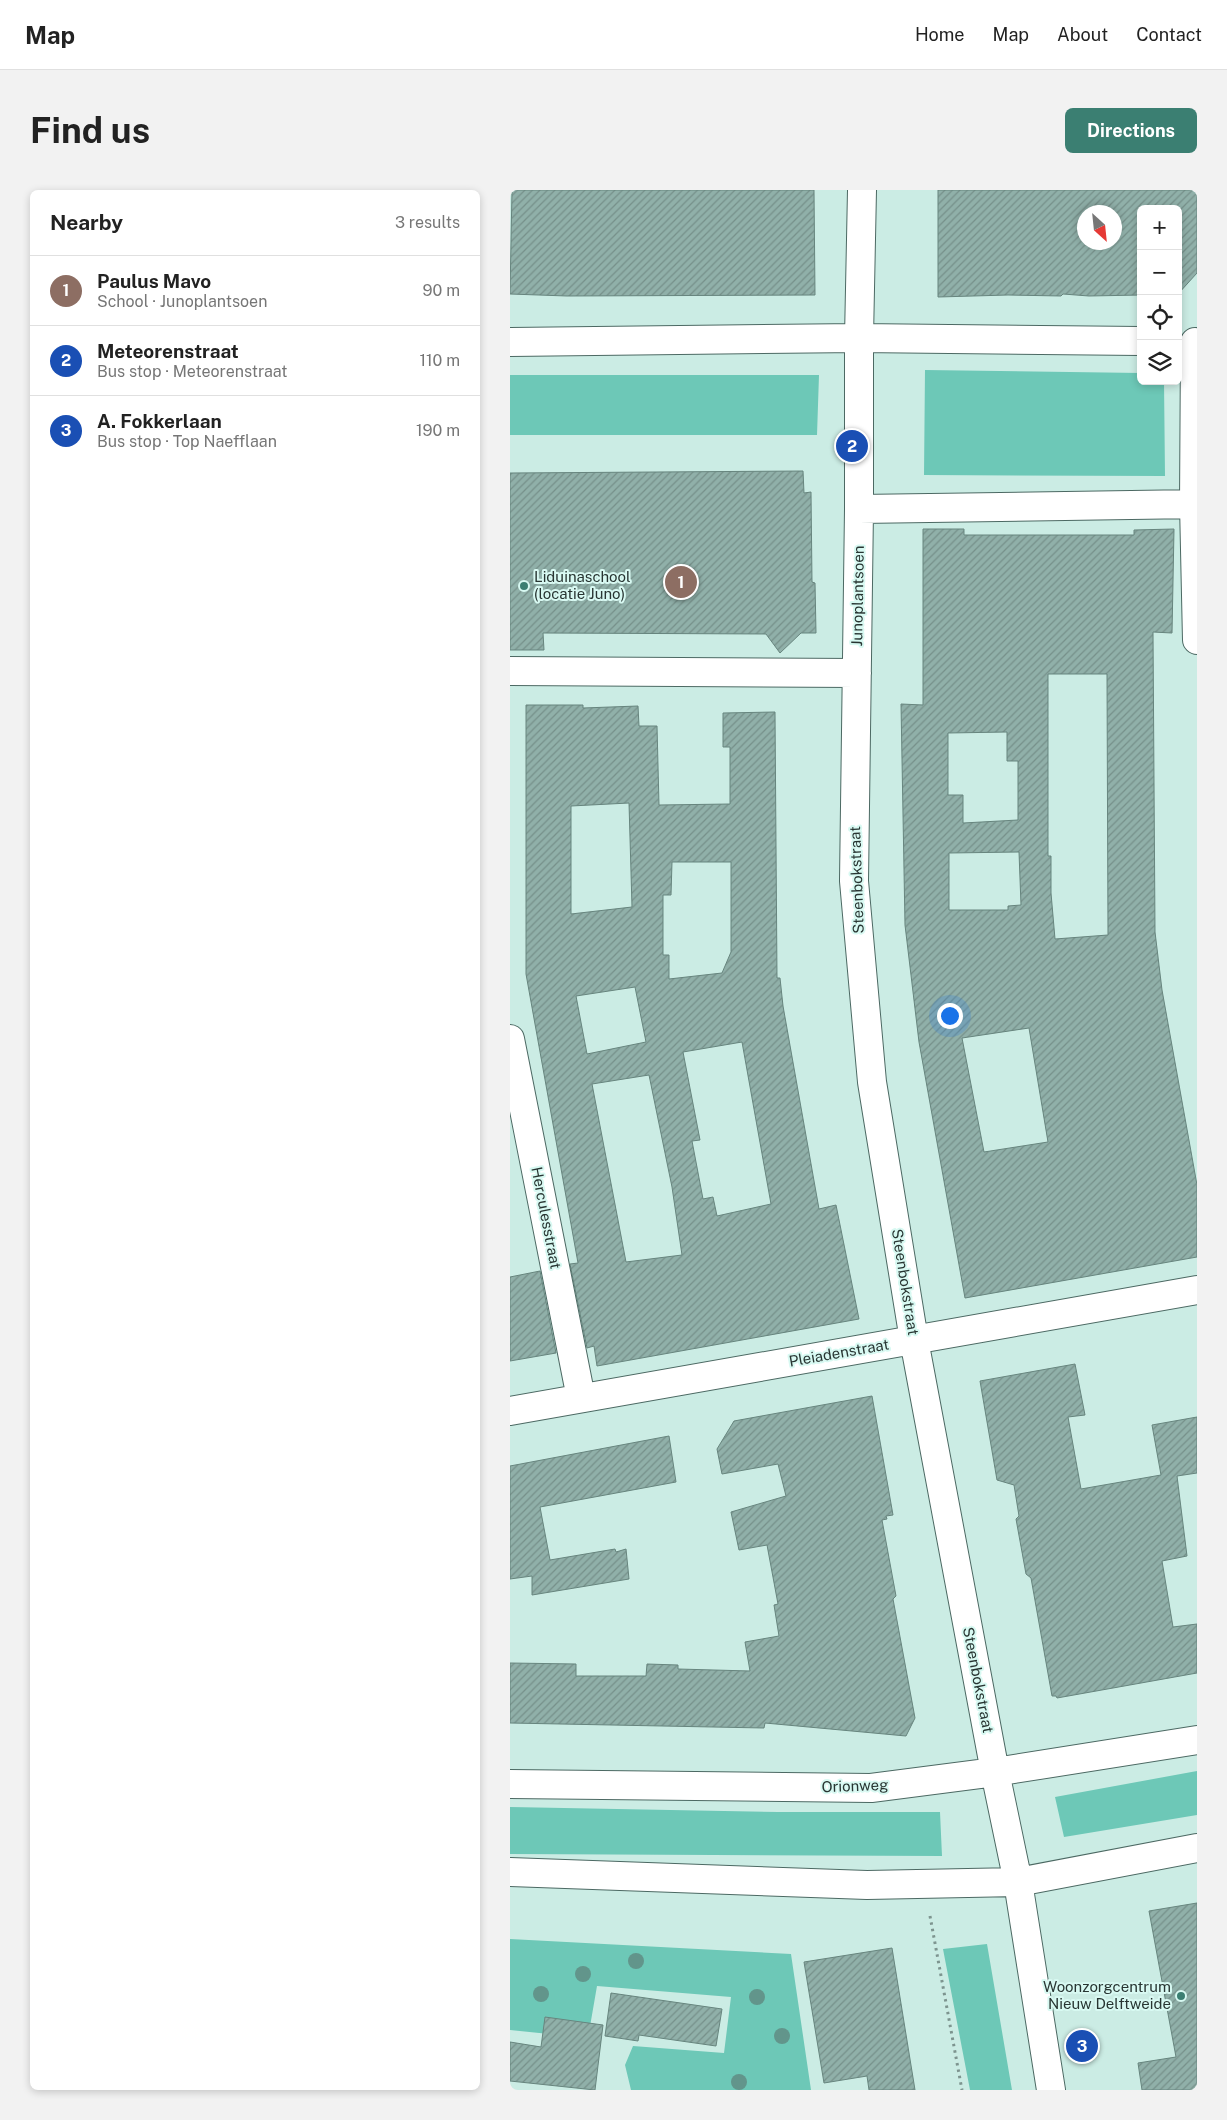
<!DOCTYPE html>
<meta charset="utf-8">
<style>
body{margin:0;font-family:"Public Sans",sans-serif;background:#f2f2f2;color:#222}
.controls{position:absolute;right:15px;top:15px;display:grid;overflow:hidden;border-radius:8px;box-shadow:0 2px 8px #0003}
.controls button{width:45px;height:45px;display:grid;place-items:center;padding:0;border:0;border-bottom:1px solid #e0e0e0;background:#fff;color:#222;font:25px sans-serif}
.compass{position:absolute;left:567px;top:15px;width:45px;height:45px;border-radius:50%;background:#fff;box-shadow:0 2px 8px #0003;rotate:153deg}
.you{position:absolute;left:439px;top:825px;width:18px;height:18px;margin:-12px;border:4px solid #fff;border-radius:50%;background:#1a73e8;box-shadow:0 0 0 8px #1a73e833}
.badge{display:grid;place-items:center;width:32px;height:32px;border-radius:50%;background:#3b7f72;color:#fff;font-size:16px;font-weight:700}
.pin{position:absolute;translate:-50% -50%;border:2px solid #fff;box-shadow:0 1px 5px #0006}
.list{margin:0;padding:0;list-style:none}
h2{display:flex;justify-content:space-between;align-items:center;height:65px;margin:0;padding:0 20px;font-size:21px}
h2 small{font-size:16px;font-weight:400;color:#767676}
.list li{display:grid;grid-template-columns:32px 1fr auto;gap:15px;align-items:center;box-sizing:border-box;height:70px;padding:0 20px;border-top:1px solid #e0e0e0}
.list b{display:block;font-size:19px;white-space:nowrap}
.list p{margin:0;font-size:16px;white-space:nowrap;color:#767676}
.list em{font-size:16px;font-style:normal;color:#767676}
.icon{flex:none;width:28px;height:28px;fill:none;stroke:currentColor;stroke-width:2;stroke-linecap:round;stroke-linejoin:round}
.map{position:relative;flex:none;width:687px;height:1900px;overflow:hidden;border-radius:8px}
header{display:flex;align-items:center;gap:30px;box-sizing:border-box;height:70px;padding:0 25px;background:#fff;border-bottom:1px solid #e0e0e0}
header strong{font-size:24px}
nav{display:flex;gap:28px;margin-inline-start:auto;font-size:18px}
.intro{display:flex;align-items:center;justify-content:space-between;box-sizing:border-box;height:120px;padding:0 30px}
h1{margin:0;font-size:35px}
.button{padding:12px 22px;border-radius:8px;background:#3b7f72;color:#fff;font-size:18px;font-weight:700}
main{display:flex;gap:30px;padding:0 30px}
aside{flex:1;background:#fff;border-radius:8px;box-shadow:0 2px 8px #0003}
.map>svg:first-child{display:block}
.green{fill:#6dc8b7}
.building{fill:url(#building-hatch);stroke:#67857e;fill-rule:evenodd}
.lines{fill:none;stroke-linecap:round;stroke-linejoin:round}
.minor-casing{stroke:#4c6963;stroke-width:30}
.path{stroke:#7d948f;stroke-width:3;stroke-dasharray:2.5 4;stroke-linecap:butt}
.minor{stroke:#fff;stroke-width:28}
.tree{fill:#62958b}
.poi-dot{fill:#3b7f72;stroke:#d8f9f2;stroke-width:2}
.labels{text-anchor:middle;stroke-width:4;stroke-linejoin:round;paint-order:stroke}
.poi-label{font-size:15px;fill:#283532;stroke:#d8f9f2;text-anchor:start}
.street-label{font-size:15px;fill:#283532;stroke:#d8f9f2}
</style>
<header>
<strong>Map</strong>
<nav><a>Home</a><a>Map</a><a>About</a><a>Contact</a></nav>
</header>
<div class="intro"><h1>Find us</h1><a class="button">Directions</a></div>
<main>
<aside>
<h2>Nearby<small>3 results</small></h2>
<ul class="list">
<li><span class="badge" style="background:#8d6e63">1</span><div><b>Paulus Mavo</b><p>School · Junoplantsoen</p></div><em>90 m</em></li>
<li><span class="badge" style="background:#1a4fb4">2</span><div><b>Meteorenstraat</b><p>Bus stop · Meteorenstraat</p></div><em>110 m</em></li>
<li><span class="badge" style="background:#1a4fb4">3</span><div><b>A. Fokkerlaan</b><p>Bus stop · Top Naefflaan</p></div><em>190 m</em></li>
</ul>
</aside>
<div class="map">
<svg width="687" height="1900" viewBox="0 0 687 1900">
<defs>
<pattern id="building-hatch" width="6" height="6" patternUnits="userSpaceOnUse" patternTransform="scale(1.25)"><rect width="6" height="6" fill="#90b0a9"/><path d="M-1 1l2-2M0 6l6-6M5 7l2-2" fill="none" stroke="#76908a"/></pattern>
</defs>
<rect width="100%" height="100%" fill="#cbece4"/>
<path class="green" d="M415,180L631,183V191H654L655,286L414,285Z
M0,185H309L307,245H0Z
M687,1581V1625L554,1647L545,1607Z
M0,1617L268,1622H430L432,1666L0,1664Z
M0,1749L281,1764L301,1900H121L115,1875L123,1856L214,1863L221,1807L87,1796L78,1848L0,1840Z
M477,1754L502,1900H460L433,1759Z"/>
<path class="building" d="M2,0H304L305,105L57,106L0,104Z
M428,0H687V83L668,104V19H631V105L579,106L553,104L551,106L498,105L428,107ZM574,22H604V52H574Z
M293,281L294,303L301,302L302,392L305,393L306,443H291L270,463L256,444L33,443L34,460H0V283Z
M413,339H454V345H624V340L664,339L662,443L643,442L645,742L652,800L687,995V1067L455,1108L409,852L395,735L391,514L413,515ZM538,484H597L598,745L545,749L541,703V666H538ZM497,542V571H508V630L453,633V605H438V543ZM509,662L511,715L498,716V720H439V663ZM519,838L538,952L474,962L452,848Z
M16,515H73V518L128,516L129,536H147L149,615L220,614V557H213V523L265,522L267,788H270L273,816L309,1019L326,1015L349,1129L87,1176L84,1156L77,1158L60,1074L68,1073L16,784ZM119,613L122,717L61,724V616ZM162,672H221V762L212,783L159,789V765H153V705H161ZM125,797L136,852L77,864L66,806ZM232,852L261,1014L207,1026L203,1007L193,1009L182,951L190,950L173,862ZM139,885L162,997L172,1065L116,1072L82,894Z
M30,1081L46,1163L0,1171V1087Z
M565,1174L575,1225L558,1227L571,1299L651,1285L642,1235L687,1227V1283L667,1286L677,1366L652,1371L663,1437L687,1434V1483L547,1508L546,1506H542L521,1388L516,1384L506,1329L509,1326L504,1295L487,1290L470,1191Z
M362,1206L383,1325L376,1326L377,1329L372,1330L386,1406L383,1409L405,1528L396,1546L255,1533L254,1538L0,1533V1473L66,1474V1486H136L137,1474L168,1475V1479L240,1481L235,1452L269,1446L264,1415L268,1414L257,1355L229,1360L221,1322L276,1306L268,1274L212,1284L207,1259L224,1231Z
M159,1246L166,1292L30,1317L40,1370L105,1359L106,1362L116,1359L119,1389L22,1405V1386L0,1389V1276Z
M687,1713V1900H632L628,1873L666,1867L639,1721Z
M382,1758L405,1900H359L357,1886L314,1893L294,1772Z
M101,1803L212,1819L206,1856L129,1845L128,1851L95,1846Z
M35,1827L93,1835L85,1900L0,1891V1852L31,1857Z"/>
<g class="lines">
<g class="minor-casing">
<path id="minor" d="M352,0L349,148V319L344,691L362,892L404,1150L485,1582L508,1692L541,1900
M0,152L349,148L631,151
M685,152L684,314L687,450
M349,319L687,314
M0,481L347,483
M0,849L71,1208
M0,1221L687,1100
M0,1594L361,1598L485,1582L687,1550
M0,1682L357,1695L508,1692L687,1658"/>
</g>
<path class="path" d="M420,1726L452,1900"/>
<use href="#minor" class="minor"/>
</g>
<g class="tree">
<circle cx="126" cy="1771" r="8"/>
<circle cx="73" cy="1784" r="8"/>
<circle cx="31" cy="1804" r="8"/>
<circle cx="247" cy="1807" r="8"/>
<circle cx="272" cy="1846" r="8"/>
<circle cx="229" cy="1892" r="8"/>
</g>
<g class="poi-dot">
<circle cx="14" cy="396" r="5"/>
<circle cx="671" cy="1806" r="5"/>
</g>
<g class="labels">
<g class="poi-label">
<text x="24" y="392">Liduinaschool<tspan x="24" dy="17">(locatie Juno)</tspan></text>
<text x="661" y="1802" text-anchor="end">Woonzorgcentrum<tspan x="661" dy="17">Nieuw Delftweide</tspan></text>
</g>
<g class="street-label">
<text transform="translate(348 406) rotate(-89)" y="5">Junoplantsoen</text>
<text transform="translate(347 690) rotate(-92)" y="5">Steenbokstraat</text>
<text transform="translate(36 1028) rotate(79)" y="5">Herculesstraat</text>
<text transform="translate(395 1092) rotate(81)" y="5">Steenbokstraat</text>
<text transform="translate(329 1163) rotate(-10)" y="5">Pleiadenstraat</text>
<text transform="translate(468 1490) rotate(79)" y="5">Steenbokstraat</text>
<text transform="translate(345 1596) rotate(-2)" y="5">Orionweg</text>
</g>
</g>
</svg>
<div class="controls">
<button>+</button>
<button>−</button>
<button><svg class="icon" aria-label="locate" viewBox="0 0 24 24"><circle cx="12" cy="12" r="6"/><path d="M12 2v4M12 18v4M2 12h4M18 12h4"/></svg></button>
<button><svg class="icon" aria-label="layers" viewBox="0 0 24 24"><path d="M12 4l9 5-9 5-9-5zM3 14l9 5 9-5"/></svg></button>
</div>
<svg class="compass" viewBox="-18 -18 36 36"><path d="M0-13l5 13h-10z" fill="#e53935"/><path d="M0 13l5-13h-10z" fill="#767676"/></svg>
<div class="you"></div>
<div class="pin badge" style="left:171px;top:392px;background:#8d6e63">1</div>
<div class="pin badge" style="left:342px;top:256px;background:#1a4fb4">2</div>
<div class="pin badge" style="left:572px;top:1856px;background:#1a4fb4">3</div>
</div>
</main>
